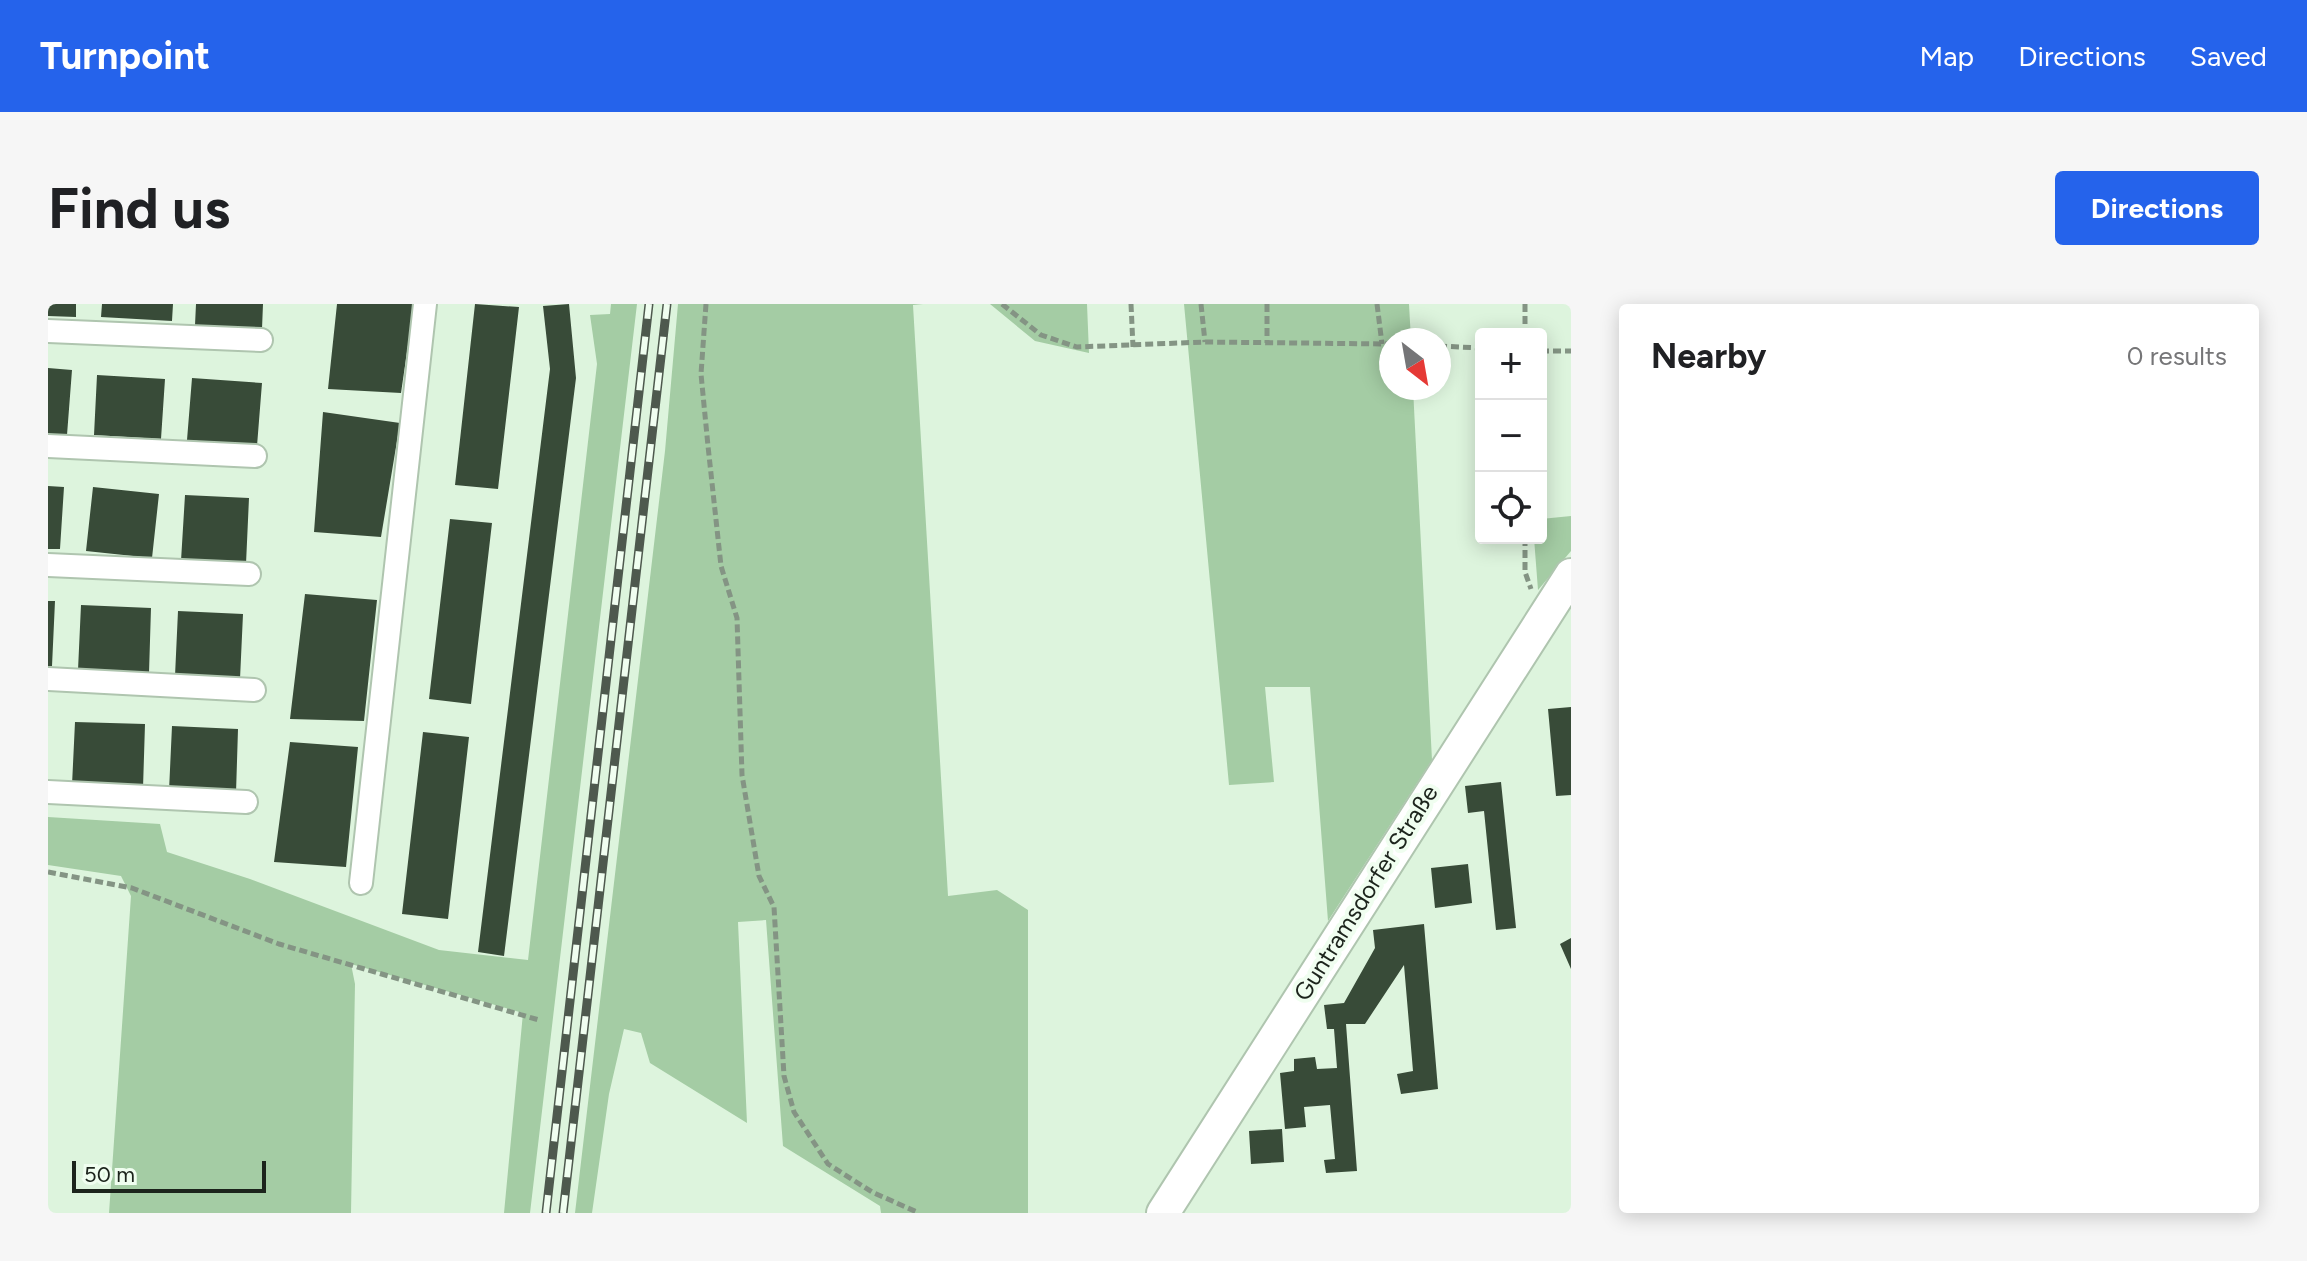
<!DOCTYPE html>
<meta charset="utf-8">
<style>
body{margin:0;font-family:Figtree,sans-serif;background:#f6f6f6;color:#202124}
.controls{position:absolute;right:24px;top:24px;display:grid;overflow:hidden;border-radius:8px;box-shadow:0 4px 20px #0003}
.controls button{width:72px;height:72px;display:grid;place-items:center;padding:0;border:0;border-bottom:2px solid #e0e0e0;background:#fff;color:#202124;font:40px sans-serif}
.compass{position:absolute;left:1331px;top:24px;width:72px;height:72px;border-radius:50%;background:#fff;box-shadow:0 4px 20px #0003;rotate:149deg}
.scale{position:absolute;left:24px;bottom:20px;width:194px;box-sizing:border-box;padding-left:8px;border:4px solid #1c241c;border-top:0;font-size:22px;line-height:28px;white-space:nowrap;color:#1c241c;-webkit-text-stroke:6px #f0fef0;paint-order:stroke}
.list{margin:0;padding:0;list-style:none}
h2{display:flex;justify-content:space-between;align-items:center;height:104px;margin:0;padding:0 32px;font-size:34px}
h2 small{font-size:26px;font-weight:400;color:#757577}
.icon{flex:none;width:44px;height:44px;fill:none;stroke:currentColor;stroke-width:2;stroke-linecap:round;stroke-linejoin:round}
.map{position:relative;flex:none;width:1523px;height:909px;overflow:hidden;border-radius:8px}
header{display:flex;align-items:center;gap:48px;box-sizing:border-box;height:112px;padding:0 40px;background:#2563eb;color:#fff}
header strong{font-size:38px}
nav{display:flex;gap:44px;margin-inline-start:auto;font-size:28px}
.intro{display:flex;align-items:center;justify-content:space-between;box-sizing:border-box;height:192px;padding:0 48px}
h1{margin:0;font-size:56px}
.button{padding:20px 36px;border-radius:8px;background:#2563eb;color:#fff;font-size:28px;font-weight:700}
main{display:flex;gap:48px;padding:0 48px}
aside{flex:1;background:#fff;border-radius:8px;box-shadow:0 4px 20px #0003}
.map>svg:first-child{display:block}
.green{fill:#a4cca4}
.building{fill:#384b38}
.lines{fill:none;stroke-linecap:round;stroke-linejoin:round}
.street-casing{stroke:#afc5af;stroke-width:26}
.secondary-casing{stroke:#afc5af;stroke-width:36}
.path{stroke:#849484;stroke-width:5;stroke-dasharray:8 4;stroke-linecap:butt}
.street{stroke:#fff;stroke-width:22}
.secondary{stroke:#fff;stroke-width:32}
.rail-casing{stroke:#4e594e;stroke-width:9}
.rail{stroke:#f0fef0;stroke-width:6;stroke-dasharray:18;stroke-linecap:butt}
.labels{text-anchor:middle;stroke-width:8;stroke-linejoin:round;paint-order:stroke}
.street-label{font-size:24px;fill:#1c241c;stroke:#f0fef0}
</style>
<header>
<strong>Turnpoint</strong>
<nav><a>Map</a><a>Directions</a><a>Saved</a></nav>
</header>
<div class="intro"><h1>Find us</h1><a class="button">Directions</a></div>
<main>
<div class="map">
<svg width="1523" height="909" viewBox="0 0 1523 909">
<rect width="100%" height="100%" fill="#ddf4dd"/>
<path class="green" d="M563,0H589L482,909H456L475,709L303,660L307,680L303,909H61L83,592L73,572L0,561V513L112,520L119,548L202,575L391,646L480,656L549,60L542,11L562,10Z
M630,0H875L865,1L900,592L949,586L980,606V909H833L832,902L735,842L718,616L690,618L699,819L602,759L593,729L576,725L561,790L544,909H527L617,147Z
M942,0H1039L1041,49L987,37Z
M1136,0H1361L1363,36H1343V84H1365L1384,456L1280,617L1262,383H1217L1226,478L1181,481Z
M1523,212V247L1490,286L1486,234H1493V215Z"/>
<path class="building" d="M0,0H28V13L0,12Z
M54,0H125L124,17L53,13Z
M148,0H215L214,25L147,21Z
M289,0H366L353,89L280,85Z
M427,0L471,3L450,185L407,181Z
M521,0L528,74L456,652L430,648L502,65L495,2Z
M0,64L24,66L19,131L0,130Z
M49,71L117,75L113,135L46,131Z
M144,74L214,79L209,142L139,136Z
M275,108L352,119L333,233L266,228Z
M0,182L16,183L12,245H0Z
M45,183L111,190L104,254L38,247Z
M137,191L201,194L198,260L133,257Z
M402,215L444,219L423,400L381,395Z
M257,290L329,296L316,417L242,415Z
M0,297H7L4,362H0Z
M33,301L103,304L101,369L30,366Z
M130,307L195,310L192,375L127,372Z
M1523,403V491L1508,492L1500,405Z
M27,418L97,420L95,484L24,481Z
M124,422L190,425L188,489L121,487Z
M375,428L421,433L400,615L354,610Z
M242,438L310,443L298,563L226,558Z
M1453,478L1468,624L1448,626L1436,507L1420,509L1417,482Z
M1420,560L1424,599L1387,604L1383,564Z
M1376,620L1390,785L1353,790L1349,770L1365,767L1356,661L1317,720H1298L1309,867L1278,869L1276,856L1287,855L1282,801L1256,803L1258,823L1237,825L1232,769L1246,767V755L1267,753L1269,765L1289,764L1286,725H1279L1276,701L1296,699L1327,644L1325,626Z
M1523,634V665L1512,640Z
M1234,825L1236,858L1203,860L1201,827Z"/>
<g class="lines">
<g class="street-casing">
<path id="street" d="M0,27L213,36
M0,142L207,152
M0,261L201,270
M0,375L206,386
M0,488L198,498
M313,579L377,0"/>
</g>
<g class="secondary-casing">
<path id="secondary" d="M1115,909L1523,271"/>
</g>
<path class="path" d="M658,0L653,70L660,142L673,262L689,314L694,471L711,572L726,603L736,772L746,808L780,860L824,888L871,909
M954,0L993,31L1029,43L1157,38L1343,40
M1083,0L1085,43
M1153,0L1157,38
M1219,0V39
M1329,0L1334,40
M1477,0V30
M1391,42L1433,44
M1493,47H1523
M1477,234V268L1483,285
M0,568L84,584L231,640L491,716"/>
<use href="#street" class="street"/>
<use href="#secondary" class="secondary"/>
<g class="rail-casing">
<path id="rail" d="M498,909L601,0
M515,909L619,0"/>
</g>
<use href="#rail" class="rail"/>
</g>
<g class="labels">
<g class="street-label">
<text transform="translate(1318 589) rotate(-58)" y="8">Guntramsdorfer Straße</text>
</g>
</g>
</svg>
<div class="controls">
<button>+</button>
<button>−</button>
<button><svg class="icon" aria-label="locate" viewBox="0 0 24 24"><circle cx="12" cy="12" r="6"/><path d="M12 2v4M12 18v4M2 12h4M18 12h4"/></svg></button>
</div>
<svg class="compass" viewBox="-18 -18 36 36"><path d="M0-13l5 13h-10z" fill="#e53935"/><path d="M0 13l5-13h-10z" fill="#757577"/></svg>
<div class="scale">50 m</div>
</div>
<aside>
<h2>Nearby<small>0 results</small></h2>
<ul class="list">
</ul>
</aside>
</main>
